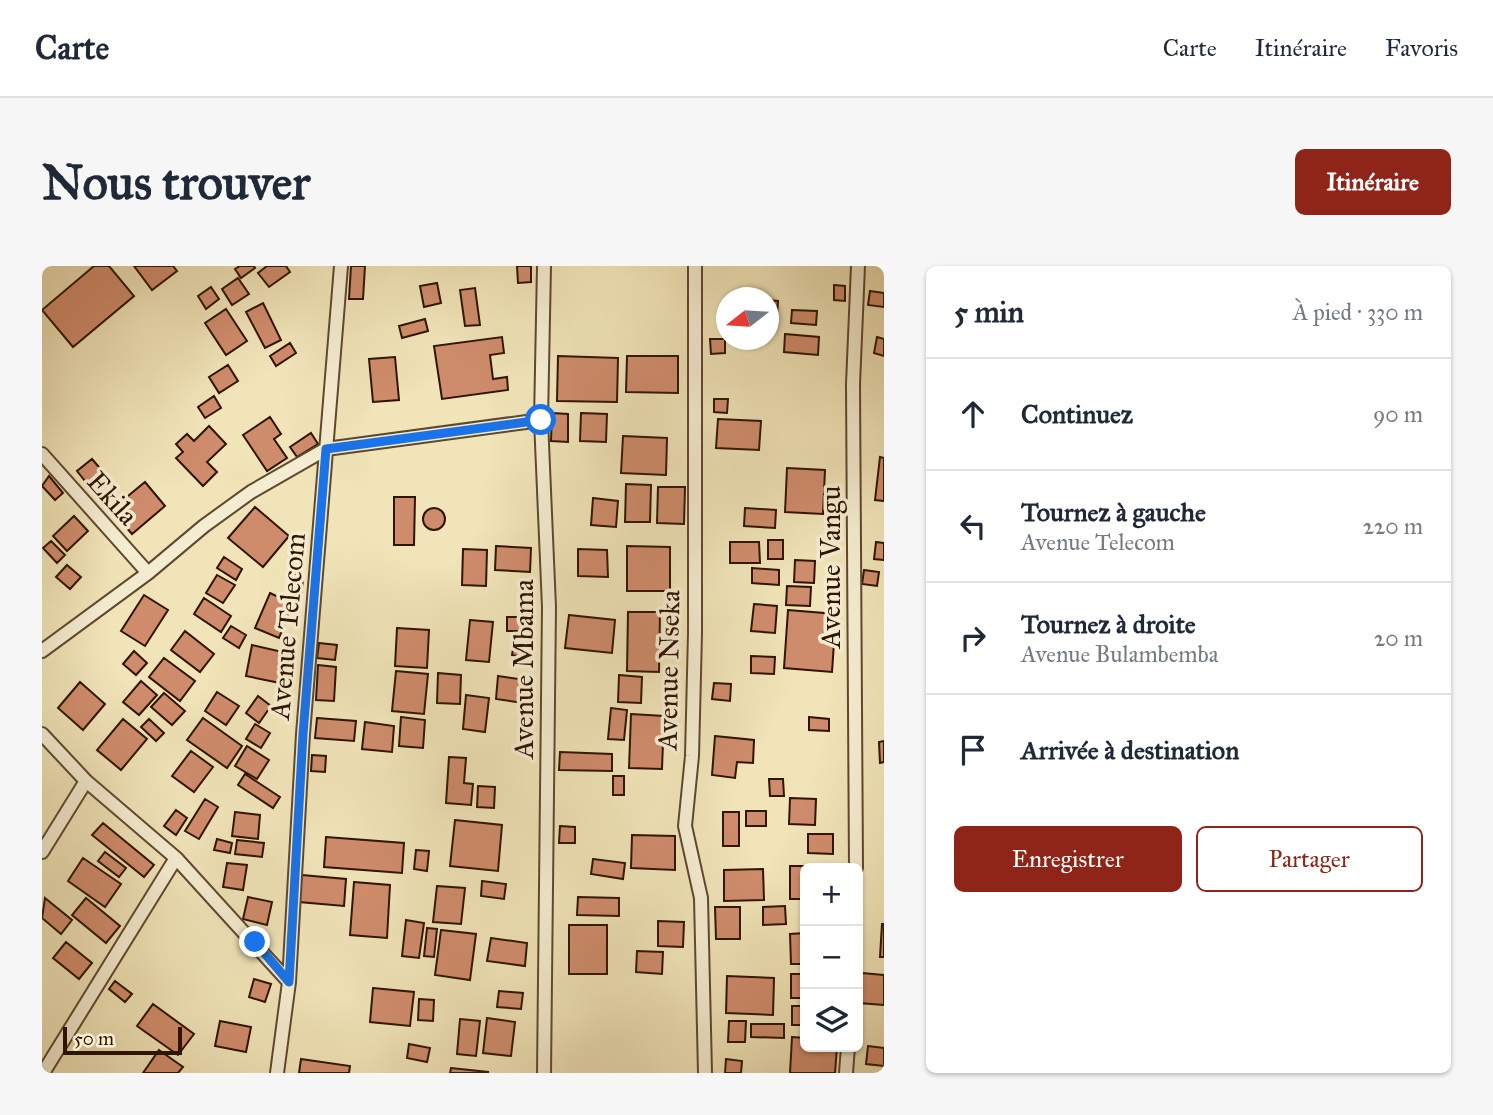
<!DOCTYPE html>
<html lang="fr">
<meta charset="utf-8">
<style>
body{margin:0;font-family:"IM FELL Great Primer",serif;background:#f6f6f7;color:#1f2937}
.controls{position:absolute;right:21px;bottom:21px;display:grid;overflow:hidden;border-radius:10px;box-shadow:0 2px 5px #0004}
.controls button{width:63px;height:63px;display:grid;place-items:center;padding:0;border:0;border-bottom:2px solid #e0e1e3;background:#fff;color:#1f2937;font:35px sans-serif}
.compass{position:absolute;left:674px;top:21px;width:63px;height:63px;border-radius:50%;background:#fff;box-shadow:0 2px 5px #0004;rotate:253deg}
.scale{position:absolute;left:21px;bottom:18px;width:119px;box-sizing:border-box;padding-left:7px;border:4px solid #2f1400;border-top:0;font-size:19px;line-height:24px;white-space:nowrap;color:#2f1400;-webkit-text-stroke:5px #f5edd1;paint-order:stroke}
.stop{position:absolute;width:21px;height:21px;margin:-16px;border:5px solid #1a73e8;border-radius:50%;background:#fff}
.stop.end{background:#1a73e8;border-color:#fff;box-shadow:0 2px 7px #0008}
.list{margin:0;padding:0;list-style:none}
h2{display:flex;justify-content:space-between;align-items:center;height:91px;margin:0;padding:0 28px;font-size:30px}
h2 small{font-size:23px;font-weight:400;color:#747a83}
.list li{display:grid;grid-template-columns:46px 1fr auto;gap:21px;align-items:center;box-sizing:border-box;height:112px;padding:0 28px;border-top:2px solid #e0e1e3}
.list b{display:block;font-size:26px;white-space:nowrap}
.list p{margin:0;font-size:23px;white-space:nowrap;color:#747a83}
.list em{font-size:23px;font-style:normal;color:#747a83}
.actions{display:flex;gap:14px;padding:21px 28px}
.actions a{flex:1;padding:16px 0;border:2px solid #8f2418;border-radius:10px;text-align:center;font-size:24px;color:#8f2418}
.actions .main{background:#8f2418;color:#fff}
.icon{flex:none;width:38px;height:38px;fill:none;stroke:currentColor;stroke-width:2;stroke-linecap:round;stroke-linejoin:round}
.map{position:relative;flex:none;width:842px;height:807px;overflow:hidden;border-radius:10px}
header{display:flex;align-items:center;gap:42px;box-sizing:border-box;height:98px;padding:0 35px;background:#fff;border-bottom:2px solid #e0e1e3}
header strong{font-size:33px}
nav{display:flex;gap:38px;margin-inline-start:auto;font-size:24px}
.intro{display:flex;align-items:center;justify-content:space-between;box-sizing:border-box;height:168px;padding:0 42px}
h1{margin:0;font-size:49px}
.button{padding:18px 32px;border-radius:10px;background:#8f2418;color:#fff;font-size:24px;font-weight:700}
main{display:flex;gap:42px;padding:0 42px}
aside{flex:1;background:#fff;border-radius:10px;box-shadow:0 2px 5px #0004}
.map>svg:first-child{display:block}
.building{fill:#cf8c6c;stroke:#2f1400;stroke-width:2}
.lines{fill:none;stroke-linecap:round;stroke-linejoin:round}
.minor-casing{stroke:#5f482e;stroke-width:16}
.minor{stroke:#f5edd1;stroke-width:12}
.route{stroke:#1a73e8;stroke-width:9}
.labels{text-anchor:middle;stroke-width:7;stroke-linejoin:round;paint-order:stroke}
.street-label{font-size:28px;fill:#2f1400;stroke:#f5edd1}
</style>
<header>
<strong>Carte</strong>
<nav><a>Carte</a><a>Itinéraire</a><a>Favoris</a></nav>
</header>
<div class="intro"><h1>Nous trouver</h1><a class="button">Itinéraire</a></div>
<main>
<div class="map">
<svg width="842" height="807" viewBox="0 0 842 807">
<rect width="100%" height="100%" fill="#f0e4b8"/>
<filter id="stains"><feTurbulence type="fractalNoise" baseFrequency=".00286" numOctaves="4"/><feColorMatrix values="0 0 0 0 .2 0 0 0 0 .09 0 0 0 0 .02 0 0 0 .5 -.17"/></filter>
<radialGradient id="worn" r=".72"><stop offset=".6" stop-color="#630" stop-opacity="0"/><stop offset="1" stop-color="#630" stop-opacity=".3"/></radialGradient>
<path class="building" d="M52,0H67L92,30L31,81L0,44Z
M92,0H131L135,5L110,24Z
M198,0H212L213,2L199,12L193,3Z
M225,0H244L248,6L227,21L216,7Z
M309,0H323L321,33H307Z
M475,0H489V16L476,17Z
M196,12L207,28L190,39L180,23Z
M395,17L399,37L382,41L378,20Z
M792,19L803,20V35L792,34Z
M169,21L177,33L164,43L156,30Z
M433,22L438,59L423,60L418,24Z
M828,25L842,27V41L826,39Z
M726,34L736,35L735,50L726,49Z
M221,37L239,74L223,82L204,46Z
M184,43L205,75L184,89L163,57Z
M750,44L775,45L774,59L749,57Z
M383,53L386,65L360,72L357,60Z
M743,68L777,71L776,89L742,86Z
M460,71L462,87L448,89L451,113L465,111L466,124L400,133L392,80Z
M835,71L842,73V90L832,87Z
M668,73H683V87L669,88Z
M248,77L254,87L234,100L228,90Z
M516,90L576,92L575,136L515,135Z
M585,90H636V127L584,126Z
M353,91L357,134L331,136L327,93Z
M186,99L196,115L177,127L167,111Z
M172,130L179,142L163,152L156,141Z
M672,133H686L685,147L672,146Z
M510,147L526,148V176L509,175Z
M539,147L565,148L564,176L538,175Z
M228,151L239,168L232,173L245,192L225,205L201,169Z
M676,153L719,155L717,184L674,182Z
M167,160L184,178L165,196L175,206L161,220L134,192L141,186L134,178L145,168L152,175Z
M269,167L276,178L255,191L248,181Z
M581,170L625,172L624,209L579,207Z
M838,191L842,192V235L833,234Z
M50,193L62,207L47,220L35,205Z
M745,202L783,204L781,248L743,246Z
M7,210L21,227L13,234L0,220Z
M103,216L123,240L90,268L69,244Z
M584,218L609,219L608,256H583Z
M616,221H643L642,258L615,257Z
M352,231H373L372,279H352Z
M551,232L576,235L574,261L549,259Z
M213,241L247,270L221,301L186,272Z
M703,242L734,244L733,262L702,260Z
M381 253a11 11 0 1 1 22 0a11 11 0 1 1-22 0Z
M32,250L46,265L25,285L11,270Z
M726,274H741V293H726Z
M9,275L23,289L15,297L1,282Z
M688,276H717L718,297H688Z
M834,276L842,277V294L832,293Z
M454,280L489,282L488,306L453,304Z
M585,280L628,281V325H585Z
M421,283L445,284L444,320L420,319Z
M536,283L565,284L566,311L536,310Z
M182,291L200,303L194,314L175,302Z
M753,294L773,295L772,317L752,316Z
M25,299L39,311L28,323L14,311Z
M710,302L737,304V319L710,317Z
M822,304L837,306L835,320L820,318Z
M248,307L261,308L260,327H247Z
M175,309L193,319L181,337L164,327Z
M745,320L769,321L768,340L744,339Z
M228,327L251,338L237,372L213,362Z
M102,329L126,344L103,380L79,365Z
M162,332L189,350L179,366L152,348Z
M712,338L735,340L733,367L709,365Z
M746,344L794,348L790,406L742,402Z
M586,346H618L617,406L585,405Z
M527,349L573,354L570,387L523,382Z
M465,351H483V365H465Z
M428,354L451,356L447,396L424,394Z
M189,360L204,369L197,382L181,372Z
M355,362L387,364L385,402L353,400Z
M143,365L172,388L158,406L129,384Z
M473,371L493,375L490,393L470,389Z
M277,377L295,379L293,394L275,392Z
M210,379L245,387L238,417L204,410Z
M92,385L105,397L94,409L81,398Z
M709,390L733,391L732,408L709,407Z
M122,392L153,415L138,435L107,411Z
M276,399L294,401L292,435L274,434Z
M354,405L386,408L382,448L350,445Z
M396,407L419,409L418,438L395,437Z
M577,409L600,411L599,437L576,436Z
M456,410L491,415L488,438L454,433Z
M99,415L115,429L97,449L81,436Z
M38,416L63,438L41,464L16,442Z
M672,417L689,418L688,435L670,433Z
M175,426L197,440L184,459L163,445Z
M122,427L143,445L130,459L109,441Z
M424,429L447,432L443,466L421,463Z
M216,430L229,440L217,457L204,447Z
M569,442L585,444L582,474L566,473Z
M589,448L622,450L620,503L587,502Z
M359,451L383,454L381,482L357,480Z
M767,451L787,453V465L767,464Z
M161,452L200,480L185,502L145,474Z
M275,452L314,455L312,475L273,472Z
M81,453L105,473L79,504L55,484Z
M107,453L122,467L114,475L99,461Z
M323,456L352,460L350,486L320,483Z
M213,458L228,467L219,482L204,473Z
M673,470L712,474L711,497L695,496L693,512L670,509Z
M842,475V496L838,497L837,476Z
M205,480L227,494L215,513L193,500Z
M149,485L171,501L152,526L130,510Z
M518,486L570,488V505L517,504Z
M270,489L284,490L283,506L269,505Z
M407,491L424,492L422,517L431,518L429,539L404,537Z
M203,508L238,531L231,542L196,519Z
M571,510H582V529H571Z
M727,513H741L742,530H728Z
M436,520L453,521L452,542L435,541Z
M748,532L774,533L773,559L747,558Z
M163,533L176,541L157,573L143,565Z
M134,544L145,552L134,569L122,560Z
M704,545H724V560H704Z
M193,546L218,549L216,573L190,570Z
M681,546H697V580H681Z
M413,554L460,559L456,605L408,600Z
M61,557L112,599L102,611L50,569Z
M518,560L533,561V577H517Z
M766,568H791V588L766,587Z
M590,569L633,570V604L589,602Z
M284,571L362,577L360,607L282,601Z
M175,573L190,577L188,587L172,584Z
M195,574L222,577L220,591L193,588Z
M374,584L387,585L385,605L372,603Z
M63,586L84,602L77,611L56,595Z
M41,592L79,618L63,641L26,615Z
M551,593L583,597L581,613L549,608Z
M185,597L205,599L201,624L181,621Z
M748,600H762L761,633H748Z
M721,603L722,634L682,635V604Z
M260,609L304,613L302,640L257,636Z
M440,615L464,618L462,633L439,630Z
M312,616L348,619L345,672L308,669Z
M395,620L423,622L419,658L391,656Z
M206,631L230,636L225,659L201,653Z
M536,631L577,632V650L535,649Z
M3,632L30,654L19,668L0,652Z
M44,632L78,660L64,677L30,649Z
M743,640L744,658L721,659V641Z
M673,641H698V673H674Z
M364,654L382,657L377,692L360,690Z
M616,655L642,656L641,681L616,680Z
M840,658H842V691H838Z
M527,659H565V708H527Z
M385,662L395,663L392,691L382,690Z
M399,664L434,668L428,714L393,709Z
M763,667V698H749L748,668Z
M449,672L485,677L483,700L445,695Z
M24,676L50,697L37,713L11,692Z
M595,685L621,686L620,708L594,706Z
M820,707L842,709V739L817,737Z
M749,708H763V732H749Z
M685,710L732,712L731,749L684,747Z
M212,713L229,718L223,736L207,731Z
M73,715L90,728L83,736L67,723Z
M331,722L372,726L368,760L328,756Z
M457,725L481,727L479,743L455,741Z
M377,733L392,734L391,755L376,754Z
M111,738L152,768L136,789L95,760Z
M750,740H763V759H750Z
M445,752L473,756L469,790L441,787Z
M418,753L438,755L434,790L415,788Z
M178,755L209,761L204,786L173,780Z
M687,755H704L703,776H686Z
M709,758H742V772L709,771Z
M750,771L763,772V781H795L793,807H748Z
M367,778L388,782L385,796L365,792Z
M826,780L842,782V800L824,798Z
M117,784L141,801L136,807H101Z
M259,793L308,800L307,807H257Z
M684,793L700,795L699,807H683Z
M409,802L446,806V807H408Z"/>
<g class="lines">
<g class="minor-casing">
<path id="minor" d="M502,0L499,154L507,341L502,807
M653,0V367L650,490L643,560L659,632L663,807
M0,188L106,307
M0,385L106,307L162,260L209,226L284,183L499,154
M0,468L44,515L134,592L247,716
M0,586L44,515
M814,602L811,118L816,0
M1,807L134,592
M235,807L247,716L261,468L299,0
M804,807L806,781"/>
</g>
<use href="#minor" class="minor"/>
</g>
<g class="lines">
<path class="route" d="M213,676L247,716L261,468L284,183L499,154"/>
</g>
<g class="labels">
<g class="street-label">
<text transform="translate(71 232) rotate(48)" y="10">Ekila</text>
<text transform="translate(788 301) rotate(-90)" y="10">Avenue Vangu</text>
<text transform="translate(245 360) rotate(-85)" y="10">Avenue Telecom</text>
<text transform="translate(481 403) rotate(-90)" y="10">Avenue Mbama</text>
<text transform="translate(626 404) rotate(-89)" y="10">Avenue Nseka</text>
</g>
</g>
<rect width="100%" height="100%" filter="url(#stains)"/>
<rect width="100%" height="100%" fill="url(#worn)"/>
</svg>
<div class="controls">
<button>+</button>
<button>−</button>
<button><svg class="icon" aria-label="layers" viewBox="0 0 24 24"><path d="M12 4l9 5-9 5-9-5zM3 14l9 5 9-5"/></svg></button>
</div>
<svg class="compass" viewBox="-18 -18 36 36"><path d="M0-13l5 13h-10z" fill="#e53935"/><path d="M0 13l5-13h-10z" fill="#747a83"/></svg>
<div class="scale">50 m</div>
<div class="stop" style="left:499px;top:154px"></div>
<div class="stop end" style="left:213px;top:676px"></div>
</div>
<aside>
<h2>5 min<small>À pied · 330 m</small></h2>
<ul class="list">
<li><svg class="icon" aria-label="ahead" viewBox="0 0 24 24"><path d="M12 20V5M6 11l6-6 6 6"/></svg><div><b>Continuez</b></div><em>90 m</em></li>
<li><svg class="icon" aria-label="left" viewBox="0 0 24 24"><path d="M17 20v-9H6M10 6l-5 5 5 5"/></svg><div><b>Tournez à gauche</b><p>Avenue Telecom</p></div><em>220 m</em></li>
<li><svg class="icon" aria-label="right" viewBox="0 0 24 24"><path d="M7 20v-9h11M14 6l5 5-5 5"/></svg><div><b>Tournez à droite</b><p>Avenue Bulambemba</p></div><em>20 m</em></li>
<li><svg class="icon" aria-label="arrive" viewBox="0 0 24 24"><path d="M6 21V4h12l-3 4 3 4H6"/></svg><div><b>Arrivée à destination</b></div></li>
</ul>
<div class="actions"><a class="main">Enregistrer</a><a>Partager</a></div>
</aside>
</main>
